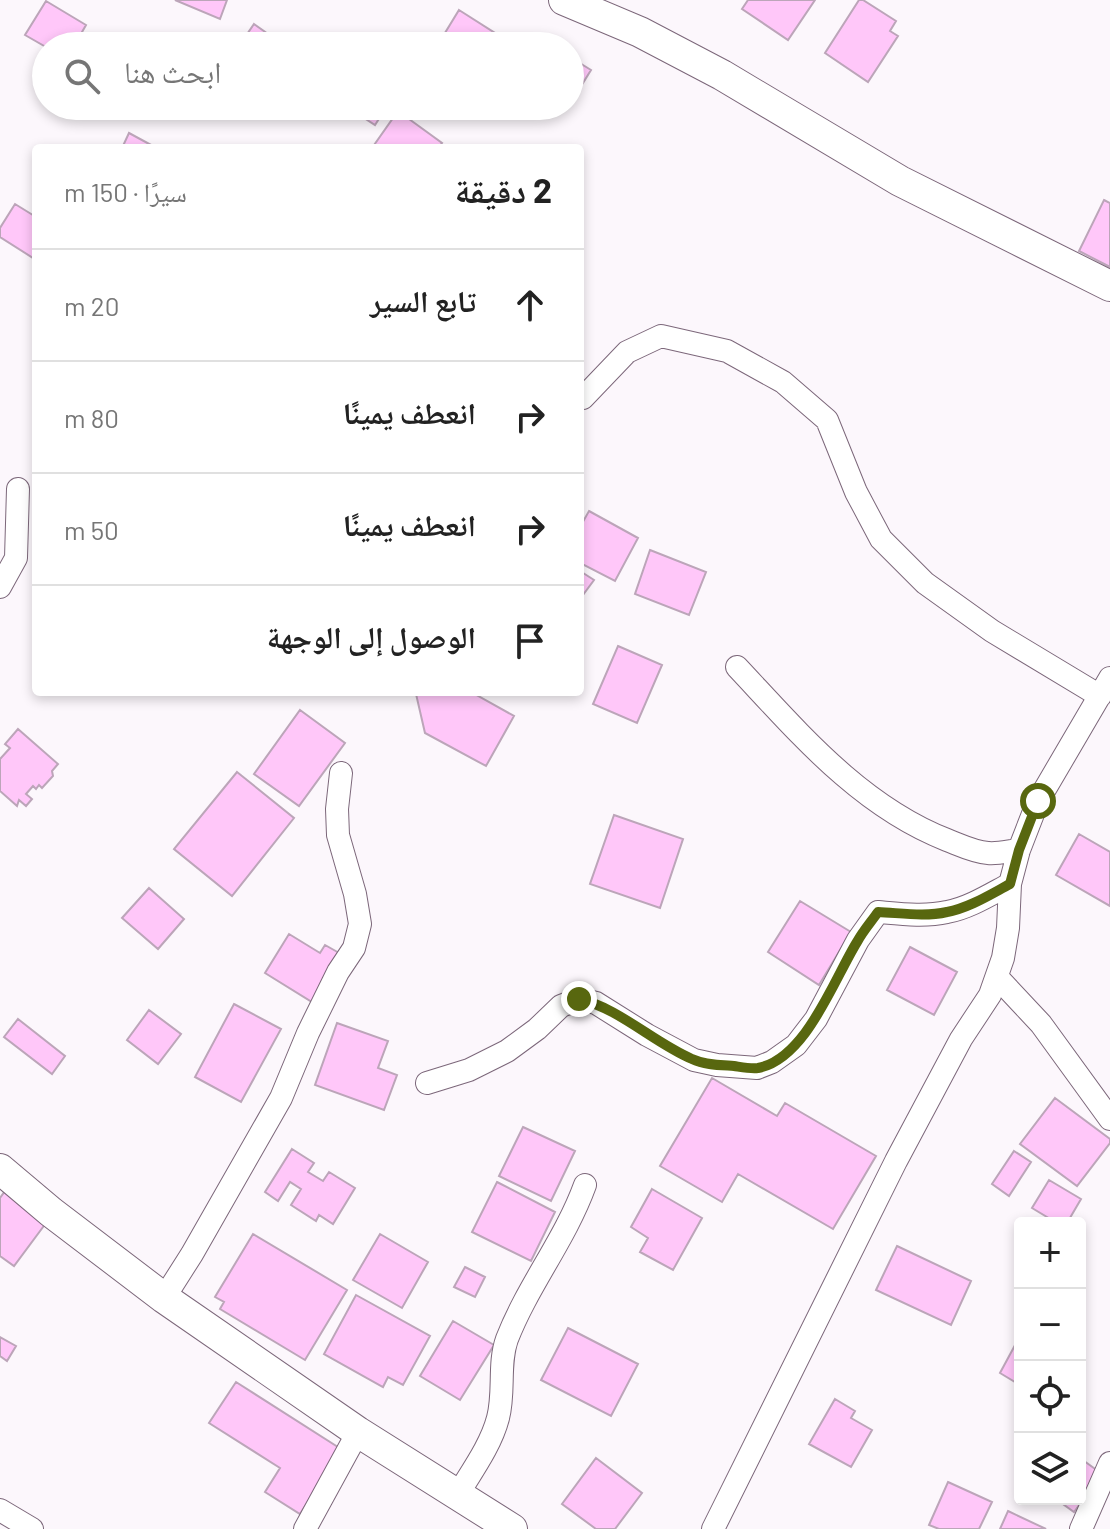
<!DOCTYPE html>
<html lang="ar">
<meta charset="utf-8">
<style>
body{margin:0;font-family:Barlow,"Noto Naskh Arabic",sans-serif;background:#f6f6f6;color:#222;direction:rtl}
.controls{position:absolute;right:24px;bottom:24px;display:grid;overflow:hidden;border-radius:8px;box-shadow:0 4px 12px #0003}
.controls button{width:72px;height:72px;display:grid;place-items:center;padding:0;border:0;border-bottom:2px solid #e0e0e0;background:#fff;color:#222;font:40px sans-serif}
.stop{position:absolute;width:24px;height:24px;margin:-18px;border:6px solid #58670f;border-radius:50%;background:#fff}
.stop.end{background:#58670f;border-color:#fff;box-shadow:0 2px 8px #0008}
.list{margin:0;padding:0;list-style:none}
h2{display:flex;justify-content:space-between;align-items:center;height:104px;margin:0;padding:0 32px;font-size:34px}
h2 small{font-size:26px;font-weight:400;color:#767676}
.list li{display:grid;grid-template-columns:52px 1fr auto;gap:24px;align-items:center;box-sizing:border-box;height:112px;padding:0 32px;border-top:2px solid #e0e0e0}
.list b{display:block;font-size:30px;white-space:nowrap}
.list em{font-size:26px;font-style:normal;color:#767676}
.icon{flex:none;width:44px;height:44px;fill:none;stroke:currentColor;stroke-width:2;stroke-linecap:round;stroke-linejoin:round}
.map{position:relative;flex:none;width:1110px;height:1529px;overflow:hidden;direction:ltr}
.search{position:absolute;background:#fff;box-shadow:0 4px 12px #0003;left:32px;top:32px;width:552px;height:88px;display:flex;align-items:center;gap:20px;box-sizing:border-box;padding:0 28px;border-radius:44px;color:#767676;font-size:30px}
.panel{position:absolute;background:#fff;box-shadow:0 4px 12px #0003;left:32px;top:144px;width:552px;height:552px;border-radius:8px;direction:rtl}
.map>svg:first-child{display:block}
.building{fill:#ffc7f9;stroke:#bca5b9;stroke-width:2}
.lines{fill:none;stroke-linecap:round;stroke-linejoin:round}
.street-casing{stroke:#7c677a;stroke-width:24}
.secondary-casing{stroke:#7c677a;stroke-width:32}
.street{stroke:#fff;stroke-width:22}
.secondary{stroke:#fff;stroke-width:30}
.route{stroke:#58670f;stroke-width:10}
</style>
<div class="map">
<svg width="1110" height="1529" viewBox="0 0 1110 1529">
<rect width="100%" height="100%" fill="#fcf7fc"/>
<path class="building" d="M175,0H227L220,19Z
M748,0H815L788,40L742,9Z
M859,0H863L896,21L890,31L898,36L868,82L825,53Z
M46,1L86,25L74,46L46,47L25,35Z
M459,10L514,45L513,46H437Z
M254,24L285,46H239Z
M570,57L591,70L570,104Z
M346,106H387L375,125Z
M398,111L442,143L438,148H372Z
M129,133L153,146L152,148H122Z
M1104,200L1110,203V267L1079,251Z
M15,204L36,217V253L33,258L0,237V228Z
M589,511L638,538L615,581L580,563V527Z
M650,550L706,572L689,615L635,594Z
M580,571L594,580L580,599Z
M618,646L662,665L637,723L593,704Z
M417,692H471L514,716L486,766L425,733L416,694Z
M300,710L345,743L299,806L254,774Z
M18,729L58,764L52,771L53,776L42,788L39,785L36,789L33,786L26,794L32,799L26,806L19,800L17,806L0,791V759L10,748L5,744Z
M237,772L294,818L232,896L174,849Z
M614,815L683,839L660,908L590,884Z
M1079,834L1110,852V906L1056,875Z
M149,888L184,919L158,949L122,918Z
M800,901L851,932L819,985L768,952Z
M289,934L320,953L325,945L341,954L312,1002L265,973Z
M910,947L957,972L934,1015L887,990Z
M234,1004L281,1029L241,1102L195,1077Z
M149,1010L181,1034L158,1064L127,1040Z
M18,1019L65,1056L52,1074L4,1037Z
M337,1023L388,1041L378,1068L397,1075L384,1110L315,1085Z
M712,1078L777,1116L785,1103L876,1156L833,1229L738,1174L722,1202L660,1166Z
M1055,1098L1110,1139V1143L1077,1186L1020,1144Z
M523,1127L575,1151L551,1201L499,1176Z
M292,1149L314,1163L308,1172L323,1181L329,1172L355,1188L333,1224L319,1215L316,1221L291,1205L301,1189L290,1182L278,1201L265,1192Z
M1014,1151L1031,1162L1009,1196L992,1184Z
M1049,1180L1081,1199L1067,1223H1057L1032,1208Z
M497,1182L555,1212L531,1261L472,1232Z
M652,1189L702,1218L673,1270L640,1252L648,1238L631,1227Z
M5,1191L46,1223L14,1266L0,1256V1198Z
M253,1234L347,1290L305,1360L220,1309L224,1302L215,1297Z
M380,1234L428,1262L402,1308L353,1280Z
M897,1246L971,1281L951,1325L876,1290Z
M465,1267L485,1277L475,1297L454,1287Z
M356,1295L430,1336L403,1385L388,1377L383,1387L324,1354Z
M453,1321L494,1345L460,1400L420,1376Z
M568,1328L638,1364L611,1416L541,1380Z
M1020,1336V1385L1000,1373Z
M0,1337L16,1346L7,1361L0,1356Z
M236,1382L341,1449L300,1514L265,1492L280,1468L209,1423Z
M835,1399L855,1411L851,1418L872,1430L851,1467L809,1444Z
M596,1458L642,1493L615,1529H596L562,1504Z
M1080,1458L1102,1474L1074,1512L1056,1499H1080Z
M948,1482L992,1502L979,1529H939L929,1525Z
M1008,1511L1046,1529H1000Z"/>
<g class="lines">
<g class="street-casing">
<path id="street" d="M583,398L627,352L661,336L727,351L783,382L827,420L856,492L881,539L925,583L992,631L1100,696
M0,587L16,558L18,489
M737,667C799,733 860,806 947,840C960,845 974,852 988,853C998,854 1009,851 1019,850
M997,977L1041,1024L1110,1119
M427,1083L469,1070L507,1051L537,1029L561,1006L579,999L596,1003L647,1035L694,1060L717,1065L757,1068L772,1062L796,1045L816,1019L858,940L878,912C901,914 925,917 947,912C969,908 991,894 1010,884
M164,1298L192,1254L281,1098L308,1033L338,972L354,948L360,924L355,894L338,835L337,809L341,773
M458,1494C472,1471 491,1445 498,1418C505,1392 498,1364 507,1339C528,1285 565,1240 585,1185
M0,1510L32,1529
M305,1529L358,1432
M713,1529L896,1161L961,1039L990,995L1003,958L1008,928L1010,884L1019,850L1038,801L1110,678
M1081,1529L1110,1463"/>
</g>
<g class="secondary-casing">
<path id="secondary" d="M564,0L640,32L722,75L900,181L1110,286
M0,1169L51,1212L164,1298L358,1432L512,1529"/>
</g>
<use href="#street" class="street"/>
<use href="#secondary" class="secondary"/>
</g>
<g class="lines">
<path class="route" d="M579,999C619,1008 654,1043 692,1059C705,1065 720,1065 734,1066C741,1067 751,1069 758,1068C806,1059 834,979 857,942C863,931 871,922 878,912C901,913 925,917 947,912C969,908 991,894 1010,884L1019,850L1038,801"/>
</g>
</svg>
<div class="controls">
<button>+</button>
<button>−</button>
<button><svg class="icon" aria-label="locate" viewBox="0 0 24 24"><circle cx="12" cy="12" r="6"/><path d="M12 2v4M12 18v4M2 12h4M18 12h4"/></svg></button>
<button><svg class="icon" aria-label="layers" viewBox="0 0 24 24"><path d="M12 4l9 5-9 5-9-5zM3 14l9 5 9-5"/></svg></button>
</div>
<div class="stop" style="left:1038px;top:801px"></div>
<div class="stop end" style="left:579px;top:999px"></div>
<div class="search"><svg class="icon" aria-label="search" viewBox="0 0 24 24"><circle cx="10" cy="10" r="6"/><path d="M15 15l6 6"/></svg>ابحث هنا</div>
<section class="panel">
<h2>2 دقيقة<small>سيرًا · 150 m</small></h2>
<ul class="list">
<li><svg class="icon" aria-label="ahead" viewBox="0 0 24 24"><path d="M12 20V5M6 11l6-6 6 6"/></svg><div><b>تابع السير</b></div><em>20 m</em></li>
<li><svg class="icon" aria-label="right" viewBox="0 0 24 24"><path d="M7 20v-9h11M14 6l5 5-5 5"/></svg><div><b>انعطف يمينًا</b></div><em>80 m</em></li>
<li><svg class="icon" aria-label="right" viewBox="0 0 24 24"><path d="M7 20v-9h11M14 6l5 5-5 5"/></svg><div><b>انعطف يمينًا</b></div><em>50 m</em></li>
<li><svg class="icon" aria-label="arrive" viewBox="0 0 24 24"><path d="M6 21V4h12l-3 4 3 4H6"/></svg><div><b>الوصول إلى الوجهة</b></div></li>
</ul>
</section>
</div>
